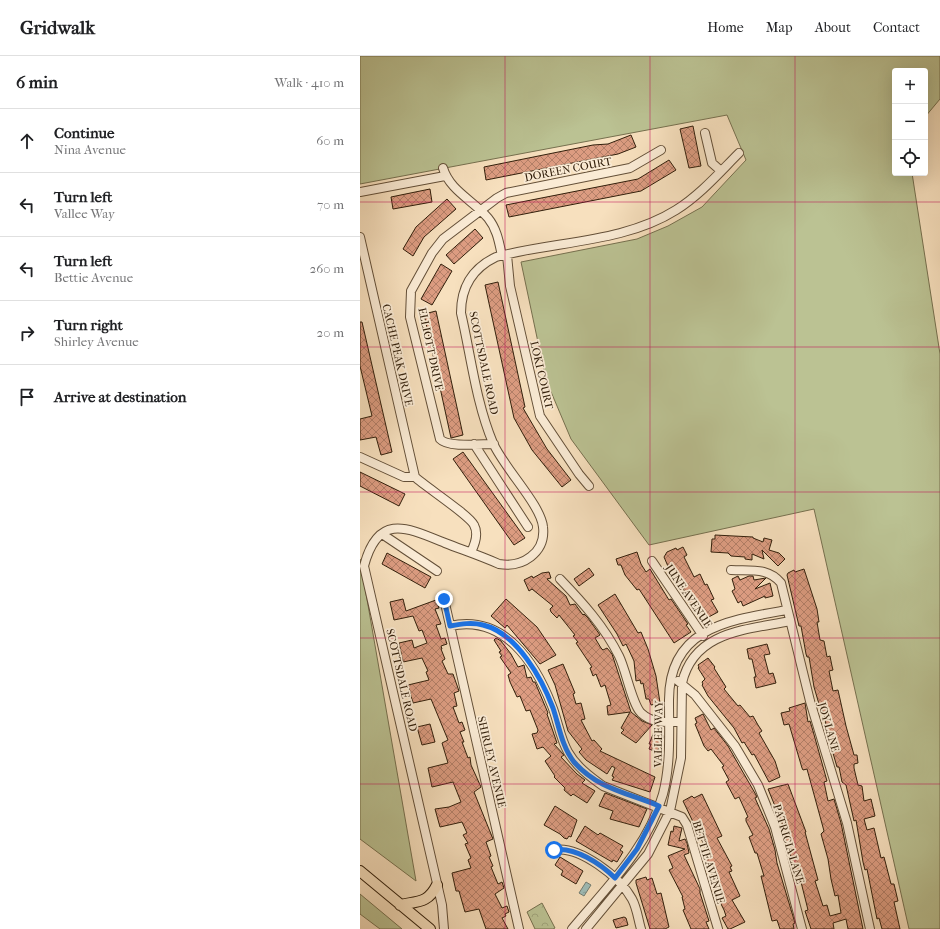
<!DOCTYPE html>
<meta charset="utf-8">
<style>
body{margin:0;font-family:"IM FELL French Canon",serif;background:#f6f6f6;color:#202124}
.controls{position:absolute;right:12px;top:12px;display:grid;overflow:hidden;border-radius:4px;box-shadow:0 4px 16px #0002}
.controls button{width:36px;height:36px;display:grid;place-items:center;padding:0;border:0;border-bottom:1px solid #e0e0e0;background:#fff;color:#202124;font:20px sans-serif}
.stop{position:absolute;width:12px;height:12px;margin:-9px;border:3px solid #1a73e8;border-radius:50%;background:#fff}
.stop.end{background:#1a73e8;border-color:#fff;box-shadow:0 1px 4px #0008}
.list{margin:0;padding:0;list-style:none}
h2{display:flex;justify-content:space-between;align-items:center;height:52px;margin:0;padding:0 16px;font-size:17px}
h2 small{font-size:13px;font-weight:400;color:#757577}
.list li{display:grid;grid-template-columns:26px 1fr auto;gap:12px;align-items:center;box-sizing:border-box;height:64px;padding:0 16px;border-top:1px solid #e0e0e0}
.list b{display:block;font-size:15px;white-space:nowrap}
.list p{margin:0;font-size:13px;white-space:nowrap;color:#757577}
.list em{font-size:13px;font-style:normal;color:#757577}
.icon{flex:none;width:22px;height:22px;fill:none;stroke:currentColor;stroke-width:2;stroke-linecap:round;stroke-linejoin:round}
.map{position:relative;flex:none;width:580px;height:873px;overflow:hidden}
header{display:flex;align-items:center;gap:24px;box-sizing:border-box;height:56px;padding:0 20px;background:#fff;border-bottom:1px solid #e0e0e0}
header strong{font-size:19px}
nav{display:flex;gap:22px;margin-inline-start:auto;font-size:14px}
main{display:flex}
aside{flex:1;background:#fff}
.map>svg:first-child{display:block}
.grass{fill:#bbc293;stroke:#76704f}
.park{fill:url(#park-crowns);stroke:#76704f}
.water{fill:url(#water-ripples);stroke:#737d72}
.building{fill:url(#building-cross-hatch);stroke:#321f0b}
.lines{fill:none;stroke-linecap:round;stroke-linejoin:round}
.minor-casing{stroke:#634f38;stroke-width:10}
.major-casing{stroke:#321f0b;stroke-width:12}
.minor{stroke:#faebd5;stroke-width:8}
.major{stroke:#f7e0be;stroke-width:10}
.route{stroke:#1a73e8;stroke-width:5}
.grid{fill:none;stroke:#c2185b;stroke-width:1;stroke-opacity:0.55}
.labels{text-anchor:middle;stroke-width:3.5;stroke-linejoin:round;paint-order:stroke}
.street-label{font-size:11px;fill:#321f0b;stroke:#faebd5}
</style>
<header>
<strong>Gridwalk</strong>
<nav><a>Home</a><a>Map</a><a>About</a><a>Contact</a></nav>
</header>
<main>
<aside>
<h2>6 min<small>Walk · 410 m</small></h2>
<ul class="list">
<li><svg class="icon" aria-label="ahead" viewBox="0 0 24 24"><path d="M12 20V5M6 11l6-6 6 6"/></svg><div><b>Continue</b><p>Nina Avenue</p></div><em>60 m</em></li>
<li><svg class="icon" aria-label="left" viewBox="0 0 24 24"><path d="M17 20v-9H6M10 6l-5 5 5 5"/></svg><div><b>Turn left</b><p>Vallee Way</p></div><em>70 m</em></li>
<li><svg class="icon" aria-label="left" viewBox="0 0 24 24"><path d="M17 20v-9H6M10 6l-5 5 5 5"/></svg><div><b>Turn left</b><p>Bettie Avenue</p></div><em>260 m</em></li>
<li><svg class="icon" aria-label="right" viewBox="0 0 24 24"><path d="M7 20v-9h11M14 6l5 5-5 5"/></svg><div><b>Turn right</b><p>Shirley Avenue</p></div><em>20 m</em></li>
<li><svg class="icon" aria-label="arrive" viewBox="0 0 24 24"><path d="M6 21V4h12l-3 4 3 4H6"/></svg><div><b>Arrive at destination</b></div></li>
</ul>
</aside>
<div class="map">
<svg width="580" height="873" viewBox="0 0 580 873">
<defs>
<pattern id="park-crowns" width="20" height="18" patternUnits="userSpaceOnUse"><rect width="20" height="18" fill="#bbc293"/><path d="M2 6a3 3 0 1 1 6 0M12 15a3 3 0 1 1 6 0" fill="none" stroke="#a1a67d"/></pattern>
<pattern id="water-ripples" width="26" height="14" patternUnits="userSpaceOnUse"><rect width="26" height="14" fill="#9ebcb7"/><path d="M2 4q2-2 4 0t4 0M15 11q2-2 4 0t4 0" fill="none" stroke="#89a19c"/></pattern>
<pattern id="building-cross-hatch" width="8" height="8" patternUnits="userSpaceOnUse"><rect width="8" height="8" fill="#dc9c81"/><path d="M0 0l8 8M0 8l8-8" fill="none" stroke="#b37f68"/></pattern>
</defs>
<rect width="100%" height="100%" fill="#f7e0be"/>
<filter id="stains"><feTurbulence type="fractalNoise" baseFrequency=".005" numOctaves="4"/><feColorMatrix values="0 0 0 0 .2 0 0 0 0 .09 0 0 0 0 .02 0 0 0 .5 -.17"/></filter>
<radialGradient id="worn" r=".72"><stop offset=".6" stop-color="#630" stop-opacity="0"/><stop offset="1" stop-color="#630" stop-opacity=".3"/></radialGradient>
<path class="grass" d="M0,0H580V43L565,61V15H535V117H552L580,298V873H549L454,453L289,489L211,383L186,324L161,206L277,183L308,170L342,151L386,104L367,59L0,128Z
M0,503L56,825L0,783Z
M0,838L42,873H20L0,858Z"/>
<path class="park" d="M182,847L195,872L193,873H175L167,856Z"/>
<path class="water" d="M226,826L231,829L224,840L219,837Z"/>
<path class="building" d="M333,70L341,110L329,112L320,73Z
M271,79L276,91L258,98L126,124L124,111L233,89L248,88Z
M309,104L316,114L281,135L149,161L146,149L278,123Z
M70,133L72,146L33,153L31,141Z
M87,143L96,153L64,181L53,200L43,193L56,171Z
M115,173L123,182L94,208L86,199Z
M81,208L92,215L72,249L61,243Z
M138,226L165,351L163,352L187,393L211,424L202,431L172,394L154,362L125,229Z
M76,255L103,379L91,382L64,258Z
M0,266H2L32,396L21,399L16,381L0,384V363L12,360L0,310Z
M103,396L165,482L154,489L93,403Z
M0,416L45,438L39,450L0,430Z
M355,479L393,481V482L403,486L404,482L412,484L409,494L419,497L425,503L418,510L402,494L404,503L392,498V504L385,503V501L371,500L368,497L351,496L352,483H355Z
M323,491L327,499L324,501L334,521L340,518L345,529L347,528L354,543L351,544L358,556L343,564L336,552L334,553L328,543L323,532L321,533L313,522L304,501L307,496L316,492L317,494Z
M277,496L281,508L286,516L290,513L309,544L311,543L328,568L326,569L331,576L314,587L279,533L277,534L265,519L261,509H258L256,503Z
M27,497L71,521L65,532L22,508Z
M229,512L234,519L219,530L214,523Z
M444,513L457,553L459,566H457L460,584L464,585L467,601L470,600L472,610L473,614L469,615L473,635L478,634L486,670L494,699H497L498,707L494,708V712L498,729L502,730L504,745L511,743L515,760L504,763L507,774L514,772L521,802L524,801L531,828H534L538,845L534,846L540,873H522L519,862L517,863L507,813L505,814L503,806L496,764L494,765L486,729L482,726L479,711H477L467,676L464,658L463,655H461L454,631L449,601H447L446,598L441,570H439L427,519L428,517L434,514L435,516Z
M189,516L191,522L187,523L206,540L210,549L215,548L223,559L224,558L228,562L240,579L235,582L241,592L243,594L247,592L252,598L271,656L282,665L292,669L276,687L261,677L264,674L261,672L270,656L248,659L247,650L251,649L245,629L241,631L236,618L233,620L230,612L232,611L216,587L218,586L213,580L215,579L199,559L197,562L191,556L190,553L193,550L172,533L169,535L164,524L172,520L173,522L182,517Z
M378,520L380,524L389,520H393L394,524L406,522L395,533L410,527L413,540L405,542V540L383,550L381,545L378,547L372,535L375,533L372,523Z
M255,538L278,577L281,576L288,593L296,620L300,647L291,649L289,643H286L283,627L281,628L280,624L276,625L274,605L266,588L263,590L257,578L238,549Z
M43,543L46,555L76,544L79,552L75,553L81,568L76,569L81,583L85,582L87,588L81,590L82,593H81L85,603L82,605L88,618H93L99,635L94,637L97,650L93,651L99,667L102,666L105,674L100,676L104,686H102L108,702L110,701L111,709L121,731L114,736L133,783L126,786L131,800L129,801L133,810L131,811L138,828L142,826L144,832L135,838L142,852L147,850L149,856L145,858L146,860L142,862L148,873H126L119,853L105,856L99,835H96L92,817L111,812L108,804L111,802L105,788L108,787L103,779L107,777L102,766L80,771L75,753L89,751L101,746L93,726L72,731L68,712L88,707L82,687L88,684L71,643L53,647L48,629L69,624L66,616L68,615L62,602L43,606L39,587L52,584L54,592L67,587L62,574L59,575L53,560L34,564L30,546Z
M146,543L177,571L196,599L180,608L147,569L145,572L131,560Z
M136,582L141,585L151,598L158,611L164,609L167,622L171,621L173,626H175L188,657L187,658L197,687L194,688L204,699L201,701L217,718L225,724L222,727L235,735L227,747L213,738L211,740L204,734L205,732L194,721L195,720L185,705L191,700L183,691L177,693L172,678L177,677L178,674L170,654L166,655L160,640L157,641L150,626L148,619L151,617L140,601L142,600L139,596L141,595L134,584Z
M407,588L410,598L404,599L409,618L413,617L416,627L396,632L394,621H396L392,603H389L387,593Z
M348,602L355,611L354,612L366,631L364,633L378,650L380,649L390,661L393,660L398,669L402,675L399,677L415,705L420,721L409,726L394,698L392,699L384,686L382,687L374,672L348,640L342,629L343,628L342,626L345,623L338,612L339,611L338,609Z
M203,608L215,637L213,638L216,648L221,647L225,663L221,664L232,685L234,684L242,693L240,695L295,721L290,736L252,724L254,721L252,720L255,712L252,710L247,718L226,704L219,696L222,693L208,675L195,629L188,614Z
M445,647L448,666L450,665L453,675L467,725L464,726L468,745L474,743L481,767L503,873H488L486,863L473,867L474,873H451L445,855L448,854L439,818L437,815H435L424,778L426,777L408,733L428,728L446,776H445L458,824L455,825L463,850L467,849L470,860L481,857L478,839L475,840L471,823L468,803L461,778L464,775L447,713L443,714L442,712L429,668L424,669L421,657L430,655L429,652Z
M343,658L351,674L354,672L368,690L396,739L397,741L395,742L409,773L415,794L417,807L435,867L433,868L434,873H420L417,864L412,865L401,820H404L397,797H395L389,781L393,779L386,765V762L388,761L379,741L375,743L366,726L369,724L362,711L364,710L351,693L348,695L344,690L335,668L337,667L335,662Z
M70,668L75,686L62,689L57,671Z
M294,676L304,680L297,696L289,693L291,688H289Z
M245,737L287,753L279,771L250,763L253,755L239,750Z
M342,738L362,780L357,782L372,810L370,811L372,815L369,816L380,840L372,844L385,866L370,873H368L362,862L366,860L364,854L353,832L357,830L343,797L347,795L346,793L323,745L332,740L334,742Z
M195,750L217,764L211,781L209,780L207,783L204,782L200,778L184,769Z
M225,770L238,779L240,777L263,790L260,794L263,796L257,806L253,804L252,806L216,785Z
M314,770L322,772L319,785L325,783L327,787L329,797L324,799L340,833V837L349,865L346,866L349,873H331L323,854L325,853L322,841H323L309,814L313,812L308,800L325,793L308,789L311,775L313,776Z
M200,801L223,815L216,828L201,819L203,815L195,809Z
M286,821L287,824L292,822L297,838L301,837L309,871L305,873H290L276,827V824Z
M264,861L266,862L268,869L256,872L253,864Z"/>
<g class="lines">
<g class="minor-casing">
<path id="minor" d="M345,77L352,107L361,115
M83,112C90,135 113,144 128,162C137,173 139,186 142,200
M0,136L85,120
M0,181L55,421
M147,199L150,230L180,360L219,418L229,430
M114,388L168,471
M134,388C121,388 88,392 80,383L50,261L51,235L72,197L83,183L137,142L146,137L270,112L301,94
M0,401L44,421H55
M55,421C66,431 109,459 114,469C119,478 115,488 111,496
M22,478L77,515
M292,505L343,580
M371,514C391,515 408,511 421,527L450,645L487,767L510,873
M200,523C223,547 244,570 259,600C266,614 272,648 281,657C293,668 306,666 321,666
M84,543L159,873
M90,570C144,558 175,606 192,650C198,665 200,682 208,696C216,710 229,720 243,730L322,761L327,769L358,873
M318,625L335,639L375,690L398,729L415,771L442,873
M194,794C219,789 260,821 272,843C277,852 278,863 281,873
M84,873L82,849L4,510C18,457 46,471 85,487C103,494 121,500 139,508C162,512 186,497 183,471C181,449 144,412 133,387C116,347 111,300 101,257C101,231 113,212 136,201C194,185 264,187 316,154C340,139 359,117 379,97
M212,873C246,832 288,792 303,738C311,707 309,676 309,644C309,571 370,564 427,554
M226,873L288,798L310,755L321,702L322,627C334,575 386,574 430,565"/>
</g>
<g class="major-casing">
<path id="major" d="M0,815L70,873
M40,849C59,845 68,847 77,829"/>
</g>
<use href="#minor" class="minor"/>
<use href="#major" class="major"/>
</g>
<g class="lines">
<path class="route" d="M84,543L90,570C101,568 112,566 123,569C157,577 182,623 193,652C199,670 202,691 214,706C238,733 268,737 299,750L277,793L255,822C241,808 214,790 194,794"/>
</g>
<path class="grid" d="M145,0V873M290,0V873M435,0V873M0,146H580M0,291H580M0,436H580M0,582H580M0,728H580"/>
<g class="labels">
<g class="street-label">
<text transform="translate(208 113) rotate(-11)" y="4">DOREEN COURT</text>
<text transform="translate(71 293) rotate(78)" y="4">ELLIOTT DRIVE</text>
<text transform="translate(38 299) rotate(77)" y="4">CACHE PEAK DRIVE</text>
<text transform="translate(124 307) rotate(78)" y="4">SCOTTSDALE ROAD</text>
<text transform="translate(182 319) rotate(77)" y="4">LOKI COURT</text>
<text transform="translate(329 540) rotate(56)" y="4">JUNE AVENUE</text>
<text transform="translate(42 624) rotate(77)" y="4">SCOTTSDALE ROAD</text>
<text transform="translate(469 671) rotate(74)" y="4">JOY LANE</text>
<text transform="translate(298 678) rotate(-89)" y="4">VALLEE WAY</text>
<text transform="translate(132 706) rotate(77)" y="4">SHIRLEY AVENUE</text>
<text transform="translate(429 788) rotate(73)" y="4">PATRICIA LANE</text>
<text transform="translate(349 806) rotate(73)" y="4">BETTIE AVENUE</text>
</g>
</g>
<rect width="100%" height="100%" filter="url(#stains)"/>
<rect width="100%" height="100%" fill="url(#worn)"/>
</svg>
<div class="controls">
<button>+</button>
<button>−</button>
<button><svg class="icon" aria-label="locate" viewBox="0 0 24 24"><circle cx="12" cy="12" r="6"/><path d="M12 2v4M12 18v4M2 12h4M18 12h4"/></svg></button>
</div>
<div class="stop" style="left:194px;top:794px"></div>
<div class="stop end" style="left:84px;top:543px"></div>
</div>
</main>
